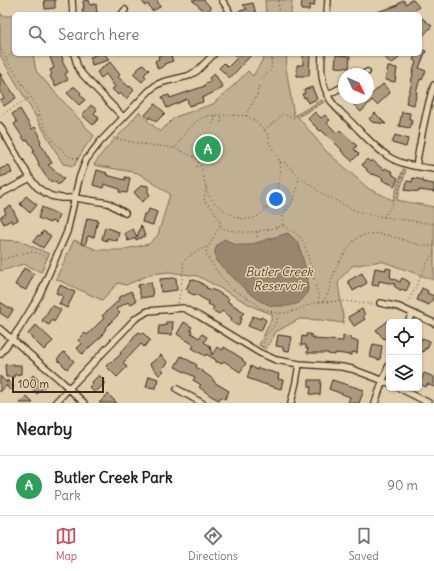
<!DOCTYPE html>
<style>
body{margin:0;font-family:Delius,sans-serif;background:#f2f2f2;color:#202124}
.controls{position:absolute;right:12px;bottom:12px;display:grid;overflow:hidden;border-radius:6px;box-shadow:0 1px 3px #0004}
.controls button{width:36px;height:36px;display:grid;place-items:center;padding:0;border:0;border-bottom:1px solid #e0e0e0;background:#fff;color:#202124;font:20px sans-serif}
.compass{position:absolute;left:338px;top:68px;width:36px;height:36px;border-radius:50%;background:#fff;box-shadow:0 1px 3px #0004;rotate:134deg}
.scale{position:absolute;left:12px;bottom:10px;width:92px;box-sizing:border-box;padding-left:4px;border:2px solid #3b2a1e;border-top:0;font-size:11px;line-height:14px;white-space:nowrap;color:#3b2a1e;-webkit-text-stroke:3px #e6d4b2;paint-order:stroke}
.you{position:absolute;left:276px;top:199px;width:14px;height:14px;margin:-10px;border:3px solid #fff;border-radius:50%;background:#1a73e8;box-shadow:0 0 0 6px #1a73e833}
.badge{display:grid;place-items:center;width:26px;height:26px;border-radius:50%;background:#d1495b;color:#fff;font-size:13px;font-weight:700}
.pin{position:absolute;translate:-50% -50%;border:2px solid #fff;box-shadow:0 1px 4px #0006}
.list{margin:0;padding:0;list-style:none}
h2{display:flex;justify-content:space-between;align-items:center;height:52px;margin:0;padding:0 16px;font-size:17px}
h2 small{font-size:13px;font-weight:400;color:#757577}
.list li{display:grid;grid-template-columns:26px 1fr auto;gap:12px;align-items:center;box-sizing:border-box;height:60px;padding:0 16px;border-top:1px solid #e0e0e0}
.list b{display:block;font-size:15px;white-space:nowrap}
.list p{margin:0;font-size:13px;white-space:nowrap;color:#757577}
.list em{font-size:13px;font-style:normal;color:#757577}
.icon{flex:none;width:22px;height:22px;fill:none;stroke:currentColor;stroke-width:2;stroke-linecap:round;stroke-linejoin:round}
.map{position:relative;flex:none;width:434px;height:403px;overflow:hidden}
.search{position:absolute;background:#fff;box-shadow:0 1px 3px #0004;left:12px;right:12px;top:12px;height:44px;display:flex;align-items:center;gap:10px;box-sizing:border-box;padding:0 14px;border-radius:6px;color:#757577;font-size:15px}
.sheet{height:112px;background:#fff}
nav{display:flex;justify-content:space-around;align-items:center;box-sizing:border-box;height:56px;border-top:1px solid #e0e0e0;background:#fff;font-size:11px;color:#757577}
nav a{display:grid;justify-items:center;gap:2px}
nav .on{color:#d1495b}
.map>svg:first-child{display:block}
.green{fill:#c1af92;stroke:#7e6c58}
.water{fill:#98866e;stroke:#73614e}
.building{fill:#ac9a80;stroke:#3b2a1e}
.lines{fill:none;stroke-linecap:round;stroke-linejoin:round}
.street-casing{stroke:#3b2a1e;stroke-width:8}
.path{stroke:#3b2a1e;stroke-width:1;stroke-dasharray:1 3;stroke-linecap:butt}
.street{stroke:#e6d4b2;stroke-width:5.5}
.labels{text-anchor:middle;stroke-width:3;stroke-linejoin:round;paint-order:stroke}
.water-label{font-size:12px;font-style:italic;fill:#524132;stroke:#e6d4b2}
</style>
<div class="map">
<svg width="434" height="403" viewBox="0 0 434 403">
<rect width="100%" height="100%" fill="#dfcdac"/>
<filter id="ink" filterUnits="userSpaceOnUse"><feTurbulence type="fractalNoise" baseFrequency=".025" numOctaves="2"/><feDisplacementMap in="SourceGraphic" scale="8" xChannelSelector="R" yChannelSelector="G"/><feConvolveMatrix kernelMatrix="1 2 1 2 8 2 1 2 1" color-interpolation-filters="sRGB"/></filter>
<g filter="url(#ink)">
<path class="green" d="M265,0H292L291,14H266Z
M0,12L2,16H14V54H33L36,71L94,136L85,147L74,166L63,164L0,55Z
M266,54H287L286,68L294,116L322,100L324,102L298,117L326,151L369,189L393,200L403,169L406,170L397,200L434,207V280L420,275L381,261L352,266L341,278L338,283L344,323L321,320L299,319L276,332L266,349L259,345L272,318V314L267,312L256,308L198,276L169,272L151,274L126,285L118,283L102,300L56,279L74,240L97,250H120L149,244L158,235L170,194L138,173L94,165C103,150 115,139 127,127C131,122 135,117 139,112L160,132L175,117L213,104L233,86L248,71L253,76Z
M0,240L20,241L49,254L41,272L24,264L0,271Z"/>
<path class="water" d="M288,233L299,244L308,279L307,282L308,289L306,295L299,303L288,306H272L260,301L254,296L247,291L216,261L215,251L217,245L224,239L237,245H249Z"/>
<path class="building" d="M44,0H55V8L45,9Z
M89,0L90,5L96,4L97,13H95V14H83L82,9H84L83,1Z
M142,0H157L160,7L152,11L148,4L145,6Z
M192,0H204L211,8L206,13Z
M302,0H315L314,6L310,5L309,10H301Z
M403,0L406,4L411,0H413L419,7L410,14H374V13L396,6Z
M253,3L256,14H236V12L247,9L243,5Z
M422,18L432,26L420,39V20Z
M420,49L426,51L419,68L426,71L422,80L420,79L416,92H417L414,105L406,103L412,82L411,81L413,75L412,74L416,62L413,60L416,54H420Z
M49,54H61L63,60L62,61L68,72L65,74L68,80L55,86L50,76L52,74L50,70L54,68Z
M94,54H105L109,60L92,65L90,57L94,56Z
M163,54H170L173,61L164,64V66L158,69L155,61L159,59L158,56Z
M234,54H252L230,78L219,68L224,63L228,67L238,57Z
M303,54H310L309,76H297V65H303Z
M382,54H401L398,57L399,58L391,64Z
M336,55L350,56L349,68L335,67Z
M110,62L120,75L118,77L129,87L130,86L134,90L126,99L120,93L118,95L112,89L115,87L106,74L101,78L97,72Z
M143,64L149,70L144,75L146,77L142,82L133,74Z
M388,67L397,68L395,82L385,80Z
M0,73L7,86L8,85L16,98L4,106L0,100L4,98L0,91Z
M215,74L223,88L202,98L203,102L189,106L187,99L167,108L162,97L169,95L170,98L205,86L204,85L211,81L209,78Z
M383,84L390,92H389L390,93L377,105L372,100L361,112L351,102L355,98H358L363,102Z
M73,87H75L81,93L80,94L85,100L79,105L67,93Z
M312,87L317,99L308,103L306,97L304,98L302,94L305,93L304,90Z
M155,104L165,113L156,122L150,117L149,119L145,115Z
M91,105L97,110L94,113L99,118L93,125L82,115Z
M20,109L32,129L35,127L40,136L39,137L41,142L40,143L52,163L48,165L64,179L58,185L55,182L53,181L52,182L49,180L45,175L38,164L39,163L33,152L35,151L28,140L25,141L14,124L17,122L12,114Z
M315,112L321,118L325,115L330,120L327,123L337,133L340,130L357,146L354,149L359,154L352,161L341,151L342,150L332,140L321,130L320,131L308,119Z
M402,112L410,113L409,119H411L412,121L410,128L399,126Z
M375,113L386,124L372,122L369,119Z
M395,135L408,139L406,147L392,143Z
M367,159L370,162L372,160L384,170L385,168L393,172L392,174H393V175L398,178L395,186L382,180L383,178L373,174L372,175L366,170L367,169L362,165Z
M9,165L12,173L0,177V169Z
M97,170L107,173L106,175L125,180V177L130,178L127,193L119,192L120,189L104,184L103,188L93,185Z
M413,178L423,180V182L434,184V192L419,190V192L405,190L407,181L412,182Z
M142,185L148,186V192L150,195L142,202L134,192Z
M26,196L37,205L30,213L20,204Z
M11,206L18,220L12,223L11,220L4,224L0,217L6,214L4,209Z
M42,207L59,215L56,223L51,221L50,223L38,218Z
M149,209L157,212L153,225L142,222L144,214H147Z
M87,218L98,220L94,237L88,236L85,245L81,244Z
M141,225L145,236L136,240V238L128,241L125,233L133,229L137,237Z
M105,227L119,232L117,241L107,238V241L102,239Z
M43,231L51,236L43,248L33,242L38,235L40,236Z
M24,268L34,274L26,290L15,285Z
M375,268L386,270V268L391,269L390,277L400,282L402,278L408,281V282L410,283L406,291L402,289L401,290H400L394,286L395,284L379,281L378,286L372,285Z
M362,273L367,283L353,291L348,281Z
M176,278L177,290L161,292L160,279Z
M191,279L202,283V284L207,287L206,288L216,291L229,299L227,301L244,312L240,318L242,319L238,326L230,321L232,318L222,311L219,314L212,310L214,307L208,304L209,302L195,294L194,295L188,292L189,290L186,289Z
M151,282L153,296L141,298L138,285Z
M60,285L75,292L67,308L59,304L63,296L56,293Z
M422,288L428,291L427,293L434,296L429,305L417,300Z
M131,291L136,301L130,305L128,302L116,309L120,313L105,328L106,329L102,334L103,335L82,354L77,348L82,344L78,340L85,333L87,335L104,318L102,316L119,300L118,298Z
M0,302L13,310L8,318L0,313Z
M52,305L61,310L54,322L52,320L49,325L42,321Z
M362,309L365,315L363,316L365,319L354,326L348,317Z
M253,316L260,319L261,317L266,320L261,331L248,326Z
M389,320V335L384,339L376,330Z
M166,322H173L172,335L158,334L159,326H164V325H166Z
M184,322L192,327L190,330L192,331L191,333L199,338L202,334L207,337L204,342L210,346L212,355L217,347L223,350L224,347L243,359L242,360L246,363L240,372L224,361L222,364L218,362H216V360L206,354L205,356L192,348L194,345L177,334Z
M36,325L53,341L44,350L28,334Z
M139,332L142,334L143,333L150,340L144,347L141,344L123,363L127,367L117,377L106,366L111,361L112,362L121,354L120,353L134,338L133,337Z
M306,334H311V337H315L314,339L343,341V336L351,337V340L358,341L357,353L352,352V355L335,353V355L328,354V353H307L308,348H306V345H301L302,336L306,337Z
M278,335L292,337L289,351L283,350V347L276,346Z
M422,338L430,341L427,349L425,348L424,352L419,350V345Z
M373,344L382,346L380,360L370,357Z
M64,352L74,361L67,369L57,359Z
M161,355L168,363L162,369L164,371L159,375L150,364Z
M181,356L197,365L196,367L213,379V380L214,381V382L229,391L225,399L221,397L219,400L211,396L199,387L201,385L193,380L195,377L175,367Z
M14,364V365H21V374L14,375V377H6L5,365Z
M251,366L257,370L258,368L279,374L278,379L283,380L281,389L267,385L247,378Z
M424,373L434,377V387L427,384L426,387L420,384Z
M33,375L45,386L37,394L28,383Z
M99,375L106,382L95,393L89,387L93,383L92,382Z
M0,376L7,383V380L14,387L10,390L7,387V385L0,392Z
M149,376L158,379L156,388L146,387Z
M309,380H321L320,395L310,394L311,387H309Z
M332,380L364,390L359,403H348L350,397L329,389Z
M108,394L117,403H99Z
M26,396L33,403H19Z"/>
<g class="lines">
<g class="street-casing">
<path id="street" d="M72,0L73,14
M222,0L228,9L230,14
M122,14L125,10
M327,14L328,0
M74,54L78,68L83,75L123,117
M322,54C321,68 321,80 327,93C331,105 342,113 351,122C363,134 375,148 389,157C402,165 419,167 434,169
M364,74L367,72
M327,95L344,86
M0,126L30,178L37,187L44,192L51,196L61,198H75L108,203L125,213
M416,166C421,139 425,112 434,85
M0,194L30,178
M380,303L399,307L434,323
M408,322L412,313
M0,329L59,379L84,403
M0,354L19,329L39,296L67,232L79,179L86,160L100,142L149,91L156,85L163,82L188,76L197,71L214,54
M399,388L429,403
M177,389L202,403
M55,403L135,319L148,311L183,308L199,316L260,353L276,360L299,364L342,367L352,369L389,383
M291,403L296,382L299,364
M375,403L383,380L389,365"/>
</g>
<path class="path" d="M278,14L279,0
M0,46L6,60L16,73L24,87L33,100L48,134L54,142L67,155L70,157L80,159
M7,59L14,50
M234,115C237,116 242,115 246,116C253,118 266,130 268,136C269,138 269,140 269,142C272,150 279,156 280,164C283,185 268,221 244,219C233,218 222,209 215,203C201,190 207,171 196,158L175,148C184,136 192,120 208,116C216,114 226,116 234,115Z
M0,116L30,97
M246,116L248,111L257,95L260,80L271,70L272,54
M221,122L222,116
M212,124L215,120V116
M264,130L277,120L282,114L293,118L323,102
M113,138L142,144L175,148
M280,162L285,163L302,179L324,195L359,212L377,216L434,224
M194,170L199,164
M206,187L204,201L212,208L220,221V228
M383,217C396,203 399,188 404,170
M283,225C280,209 291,209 295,196C297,189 296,185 300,177
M257,232V239
M0,260C10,258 28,249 37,253C41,254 45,257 48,259
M319,302L345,301L370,304H375
M323,302C329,294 330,285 333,276C336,266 351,240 361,236C369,233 377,233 386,235C402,238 417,247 434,246
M178,303L181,289L184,261L190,255L208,246
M408,303L425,267L434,252
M262,347L266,335L274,326L278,317L279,313C294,314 304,305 319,302V298L306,249C300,233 297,234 283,226C270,229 255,233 242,232C235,232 227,229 220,228L217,231L206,251L207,256L216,270L231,288L254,302L260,308L273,312L279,313"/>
<use href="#street" class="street"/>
</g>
</g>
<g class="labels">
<g class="water-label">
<text x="279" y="276">Butler Creek<tspan x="279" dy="14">Reservoir</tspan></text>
</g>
</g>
</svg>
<div class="controls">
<button><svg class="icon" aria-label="locate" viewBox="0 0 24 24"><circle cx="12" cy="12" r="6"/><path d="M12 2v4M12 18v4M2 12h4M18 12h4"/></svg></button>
<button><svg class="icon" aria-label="layers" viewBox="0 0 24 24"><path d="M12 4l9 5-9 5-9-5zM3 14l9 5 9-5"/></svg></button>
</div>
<svg class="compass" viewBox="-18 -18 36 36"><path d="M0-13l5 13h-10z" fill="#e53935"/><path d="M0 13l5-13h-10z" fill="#757577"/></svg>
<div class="scale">100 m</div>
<div class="you"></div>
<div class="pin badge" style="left:208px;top:149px;background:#2e9e5b">A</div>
<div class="search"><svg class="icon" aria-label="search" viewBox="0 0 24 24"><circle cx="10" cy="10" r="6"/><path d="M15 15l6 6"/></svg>Search here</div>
</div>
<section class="sheet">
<h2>Nearby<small></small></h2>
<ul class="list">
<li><span class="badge" style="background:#2e9e5b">A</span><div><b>Butler Creek Park</b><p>Park</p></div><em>90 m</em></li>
</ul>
</section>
<nav>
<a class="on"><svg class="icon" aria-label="map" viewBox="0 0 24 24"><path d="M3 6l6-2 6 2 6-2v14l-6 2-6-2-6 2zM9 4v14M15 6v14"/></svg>Map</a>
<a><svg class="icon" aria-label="directions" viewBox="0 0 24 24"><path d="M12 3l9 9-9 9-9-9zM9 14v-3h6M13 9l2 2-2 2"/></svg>Directions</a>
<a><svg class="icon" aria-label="saved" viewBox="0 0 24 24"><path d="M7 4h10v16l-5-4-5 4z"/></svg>Saved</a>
</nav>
